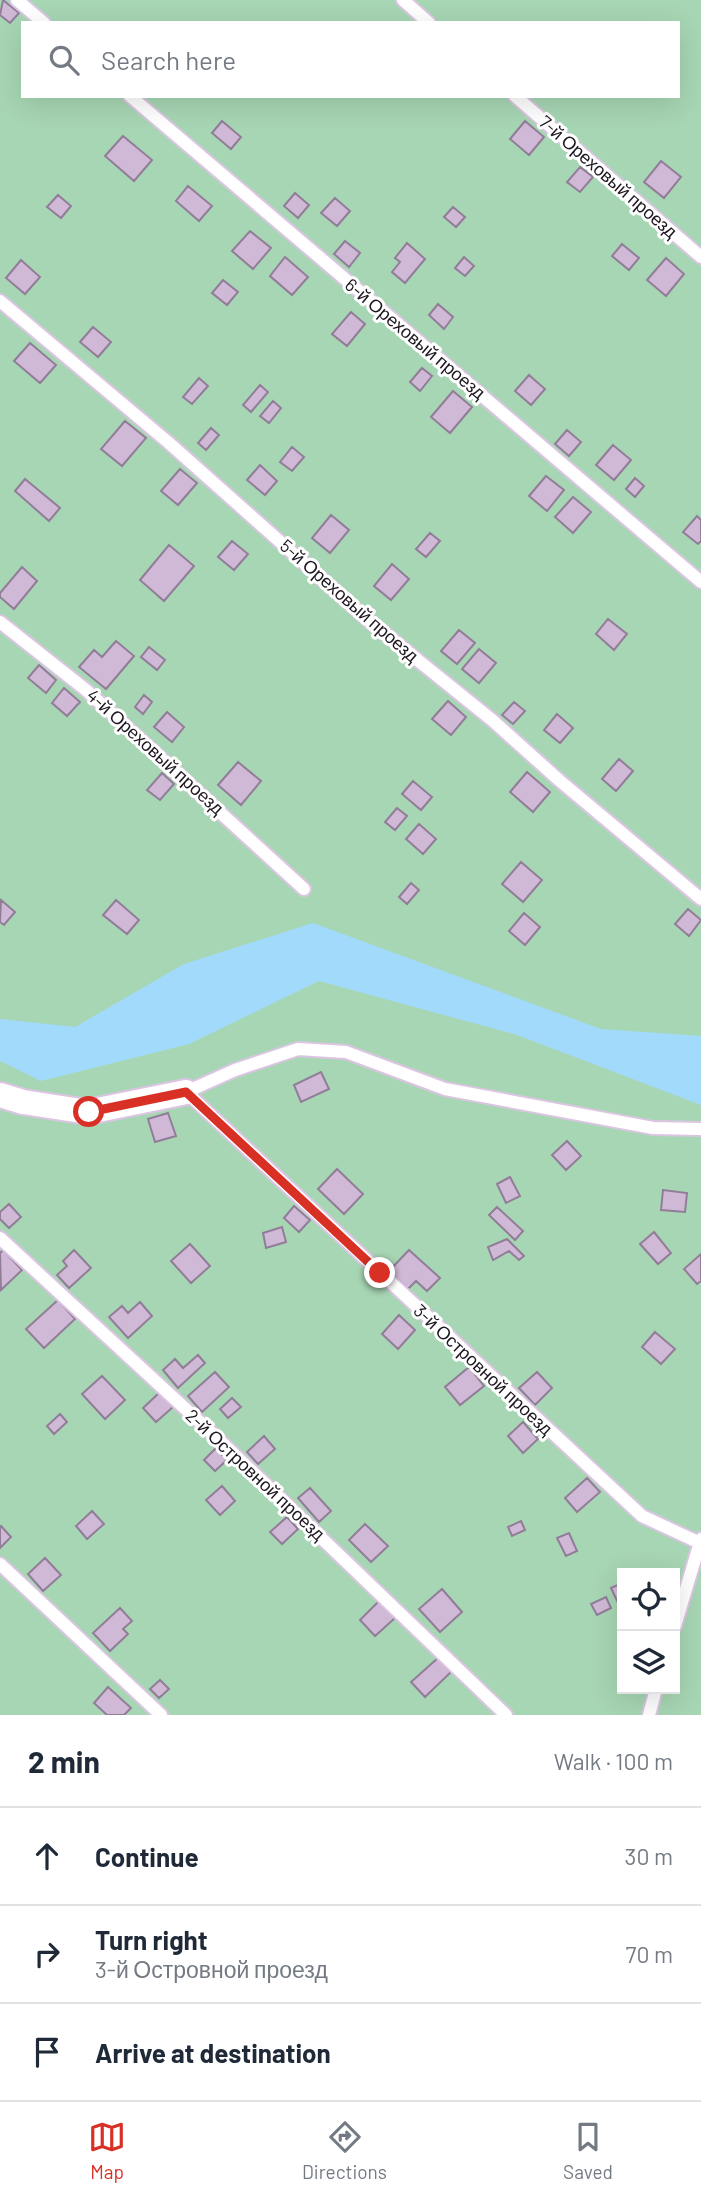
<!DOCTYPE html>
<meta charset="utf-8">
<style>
body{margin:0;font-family:Barlow,sans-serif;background:#f6f6f7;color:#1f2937}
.controls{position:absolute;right:21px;bottom:21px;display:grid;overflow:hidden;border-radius:0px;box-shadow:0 7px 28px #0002}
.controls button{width:63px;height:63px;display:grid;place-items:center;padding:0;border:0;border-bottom:2px solid #e0e1e3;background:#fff;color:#1f2937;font:35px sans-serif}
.stop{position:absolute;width:21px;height:21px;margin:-16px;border:5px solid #d93025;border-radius:50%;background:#fff}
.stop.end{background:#d93025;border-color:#fff;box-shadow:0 2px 7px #0008}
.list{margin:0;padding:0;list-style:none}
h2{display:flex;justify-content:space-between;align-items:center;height:91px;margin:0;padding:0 28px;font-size:30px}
h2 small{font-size:23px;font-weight:400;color:#747a83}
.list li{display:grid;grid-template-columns:46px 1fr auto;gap:21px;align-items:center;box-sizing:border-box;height:98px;padding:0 28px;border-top:2px solid #e0e1e3}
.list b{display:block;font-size:26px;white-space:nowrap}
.list p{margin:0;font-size:23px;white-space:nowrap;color:#747a83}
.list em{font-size:23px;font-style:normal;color:#747a83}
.icon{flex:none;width:38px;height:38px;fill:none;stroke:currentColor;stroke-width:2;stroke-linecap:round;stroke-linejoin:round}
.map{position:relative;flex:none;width:701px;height:1715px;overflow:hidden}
.search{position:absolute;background:#fff;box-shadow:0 7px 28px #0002;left:21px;right:21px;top:21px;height:77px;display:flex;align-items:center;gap:18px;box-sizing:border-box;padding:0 24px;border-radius:0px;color:#747a83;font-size:26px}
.sheet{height:385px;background:#fff}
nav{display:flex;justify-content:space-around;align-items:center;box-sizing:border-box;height:98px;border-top:2px solid #e0e1e3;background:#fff;font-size:19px;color:#747a83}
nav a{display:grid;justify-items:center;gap:4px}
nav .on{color:#d93025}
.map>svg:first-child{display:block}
.green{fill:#a7d6b4;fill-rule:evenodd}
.water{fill:#a1dafb}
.building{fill:#cfb9d6;stroke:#927d98;stroke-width:2}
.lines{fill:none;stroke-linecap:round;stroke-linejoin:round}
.lane-casing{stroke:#dcc5e2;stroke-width:16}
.street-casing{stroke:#dcc5e2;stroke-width:28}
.lane{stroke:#fff;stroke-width:12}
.street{stroke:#fff;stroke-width:24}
.route{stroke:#d93025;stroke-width:9}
.labels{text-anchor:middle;stroke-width:6;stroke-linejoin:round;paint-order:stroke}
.street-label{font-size:18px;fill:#1e1620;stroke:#fff}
</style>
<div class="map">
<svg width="701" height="1715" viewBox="0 0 701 1715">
<rect width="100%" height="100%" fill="#fdf8fe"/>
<path class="green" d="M0,0H701V1715H0ZM23,23H678V96H23ZM622,1573H675V1689H622Z"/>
<path class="water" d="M313,923L601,1029L701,1036V1105L517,1035L319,981L189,1044L41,1081L0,1061V1019L75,1027L184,964Z"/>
<path class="building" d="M3,0L19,13L10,23L0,15Z
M222,121L241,137L231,149L212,133Z
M525,121L544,137L529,155L510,139Z
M123,136L152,160L134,181L105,156Z
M661,161L681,177L664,198L644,182Z
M580,167L593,177L580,192L567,182Z
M188,186L212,206L199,221L176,201Z
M295,193L309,205L298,218L284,206Z
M58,195L71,206L61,218L47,207Z
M335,198L350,211L337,226L321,213Z
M453,207L465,217L456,227L444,217Z
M250,231L271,248L253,269L232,251Z
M345,241L360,253L349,267L334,254Z
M407,243L425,259L405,283L392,272L400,262L395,258Z
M622,244L639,258L629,270L612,256Z
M285,257L308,277L292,295L270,276Z
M464,257L474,266L465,276L455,268Z
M666,258L684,274L666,296L647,280Z
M21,260L40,277L25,294L6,278Z
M223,280L238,292L227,305L212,293Z
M438,304L453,317L444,329L429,315Z
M351,312L365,324L347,346L332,334Z
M93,327L111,342L98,357L80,342Z
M30,343L56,365L40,383L14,361Z
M422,368L432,376L420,391L410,382Z
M529,375L545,389L531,405L515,391Z
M199,378L208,386L192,404L183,397Z
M260,385L268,392L251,412L243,405Z
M453,391L472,407L450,433L431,417Z
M273,401L281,408L269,423L260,416Z
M125,421L146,438L122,466L101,449Z
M211,428L219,435L206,450L198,443Z
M567,430L581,442L569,456L555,444Z
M613,445L631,460L614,480L596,465Z
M292,447L304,457L292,471L280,462Z
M260,465L277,481L265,495L247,480Z
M180,469L197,483L178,505L161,491Z
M546,476L564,490L547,511L529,496Z
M635,478L644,486L635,497L626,489Z
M25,479L60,508L49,521L15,491Z
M573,497L591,512L573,533L555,517Z
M331,515L349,530L330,553L312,538Z
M697,516L701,520V541L698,544L683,532Z
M430,533L440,541L426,557L416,549Z
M232,541L248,554L234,570L218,557Z
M169,545L194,566L164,601L140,580Z
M392,564L409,579L391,600L374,586Z
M22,567L37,581L14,609L0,597V593Z
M608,619L627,634L614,650L596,634Z
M459,630L475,643L457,664L441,651Z
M116,641L134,656L106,689L79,667L94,650L102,657Z
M149,647L165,660L157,670L141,657Z
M479,649L496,663L479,683L462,669Z
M39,665L56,680L46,693L28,678Z
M64,688L80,702L67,716L52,703Z
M144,695L152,702L143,714L135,707Z
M448,701L466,717L451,735L432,719Z
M514,702L525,711L513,724L502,715Z
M167,712L184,727L172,742L154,727Z
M557,714L573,728L560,743L544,730Z
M619,759L633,771L616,791L602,779Z
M238,762L261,781L241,805L218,785Z
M527,772L550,792L533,812L510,792Z
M162,773L174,784L160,800L147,790Z
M413,781L432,797L421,810L402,794Z
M397,808L407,816L395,830L385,822Z
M419,824L436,839L423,854L406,839Z
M521,862L542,880L523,902L502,884Z
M411,883L419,890L407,904L399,897Z
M1,900L15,912L4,925L0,922Z
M116,900L139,920L127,934L103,915Z
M688,909L701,920L689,936L675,924Z
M524,913L540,927L525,945L509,931Z
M321,1072L329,1089L301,1102L294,1085Z
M168,1113L176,1136L155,1142L148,1119Z
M567,1141L581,1156L566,1170L552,1155Z
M337,1169L363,1194L344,1214L318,1189Z
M510,1177L520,1196L506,1203L497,1184Z
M663,1190L687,1193L685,1212L661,1210Z
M9,1204L21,1217L9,1228L0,1219V1212Z
M294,1206L310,1220L299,1232L284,1218Z
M497,1207L523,1231L515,1240L489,1215Z
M282,1227L286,1242L266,1248L263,1233Z
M654,1232L671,1253L658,1264L640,1244Z
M507,1239L524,1256L519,1260L509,1251L493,1260L488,1247Z
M190,1244L210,1266L191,1283L171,1261Z
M3,1250L22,1270L1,1290L0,1253Z
M74,1250L91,1268L69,1288L57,1275L67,1266L63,1261Z
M409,1250L440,1278L427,1291L416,1281L408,1289L389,1271Z
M701,1254V1281L697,1284L684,1269Z
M58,1300L75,1319L44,1348L26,1329Z
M140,1302L152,1316L128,1338L109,1317L122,1306L128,1313Z
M399,1315L415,1330L398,1349L382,1334Z
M655,1332L675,1349L661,1364L642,1347Z
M198,1355L205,1363L178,1388L163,1370L175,1359L183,1368Z
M469,1367L484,1386L460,1405L445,1387Z
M215,1372L229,1387L202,1412L188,1396Z
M537,1372L552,1388L535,1405L519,1388Z
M102,1376L125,1400L105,1419L82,1394Z
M159,1393L173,1407L156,1422L143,1408Z
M232,1398L241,1407L228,1418L220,1409Z
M60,1414L67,1422L54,1434L47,1426Z
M523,1422L538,1439L523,1453L508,1436Z
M264,1436L275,1449L258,1464L247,1452Z
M216,1448L227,1460L215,1471L204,1460Z
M587,1478L600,1492L577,1512L565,1498Z
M222,1486L235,1501L220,1515L206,1500Z
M310,1488L331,1511L319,1522L298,1498Z
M92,1511L104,1524L87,1539L76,1526Z
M287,1517L298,1529L282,1544L270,1532Z
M521,1521L525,1530L512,1536L508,1527Z
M365,1524L388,1546L371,1562L349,1540Z
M1,1526L11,1537L0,1548V1527Z
M569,1533L577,1551L566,1556L557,1538Z
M45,1558L61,1575L43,1591L28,1574Z
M622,1583V1603L619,1605L611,1588Z
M442,1589L462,1612L440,1632L419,1609Z
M606,1597L611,1608L597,1615L591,1604Z
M379,1601L395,1618L375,1636L360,1620Z
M120,1608L132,1621L123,1629L128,1634L110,1651L93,1633Z
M438,1658L451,1672L425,1697L411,1682Z
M160,1680L169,1689L159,1698L150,1689Z
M108,1687L131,1708L124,1715H107L94,1703Z"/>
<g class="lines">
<g class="lane-casing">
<path id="lane" d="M17,0L44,23
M403,0L429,23
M130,96L701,582
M515,96L701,257
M0,301L169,443L368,620L492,720L560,781L701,899
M0,622L86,690L304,889
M0,1238L216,1437L506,1715
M700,1543L642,1516L186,1092L235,1070L298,1049L346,1052L445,1089L653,1128L701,1129
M0,1564L161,1715
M675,1626L701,1539
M649,1715L656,1689"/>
</g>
<g class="street-casing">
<path id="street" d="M0,1095L23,1102L88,1112L186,1092"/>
</g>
<use href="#lane" class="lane"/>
<use href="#street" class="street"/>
</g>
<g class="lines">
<path class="route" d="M89,1112L186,1092L380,1273"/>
</g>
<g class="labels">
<g class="street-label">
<text transform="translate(608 177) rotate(41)" y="6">7-й Ореховый проезд</text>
<text transform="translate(415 339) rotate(40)" y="6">6-й Ореховый проезд</text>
<text transform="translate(349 601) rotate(41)" y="6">5-й Ореховый проезд</text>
<text transform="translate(155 752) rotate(42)" y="6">4-й Ореховый проезд</text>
<text transform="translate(483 1370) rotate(43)" y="6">3-й Островной проезд</text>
<text transform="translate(255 1475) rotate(43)" y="6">2-й Островной проезд</text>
</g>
</g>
</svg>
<div class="controls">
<button><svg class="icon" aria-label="locate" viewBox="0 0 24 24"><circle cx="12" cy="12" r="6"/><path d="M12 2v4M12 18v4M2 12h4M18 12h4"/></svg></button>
<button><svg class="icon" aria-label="layers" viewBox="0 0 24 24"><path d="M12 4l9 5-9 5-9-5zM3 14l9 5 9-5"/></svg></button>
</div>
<div class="stop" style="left:89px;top:1112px"></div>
<div class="stop end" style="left:380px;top:1273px"></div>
<div class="search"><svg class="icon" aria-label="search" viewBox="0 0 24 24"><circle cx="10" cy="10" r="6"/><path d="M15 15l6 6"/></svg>Search here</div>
</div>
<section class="sheet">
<h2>2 min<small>Walk · 100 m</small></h2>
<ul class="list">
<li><svg class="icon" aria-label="ahead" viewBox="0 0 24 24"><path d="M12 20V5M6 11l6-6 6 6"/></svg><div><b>Continue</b></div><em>30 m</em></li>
<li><svg class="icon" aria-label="right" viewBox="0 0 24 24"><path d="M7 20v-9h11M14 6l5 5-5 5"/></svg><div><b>Turn right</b><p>3-й Островной проезд</p></div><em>70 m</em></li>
<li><svg class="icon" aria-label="arrive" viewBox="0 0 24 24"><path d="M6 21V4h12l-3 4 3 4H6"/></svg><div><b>Arrive at destination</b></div></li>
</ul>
</section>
<nav>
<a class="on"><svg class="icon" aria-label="map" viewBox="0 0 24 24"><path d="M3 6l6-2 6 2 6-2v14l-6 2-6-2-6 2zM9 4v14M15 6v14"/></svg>Map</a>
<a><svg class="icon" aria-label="directions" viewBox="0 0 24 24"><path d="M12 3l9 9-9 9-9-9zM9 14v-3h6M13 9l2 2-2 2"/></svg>Directions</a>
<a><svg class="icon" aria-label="saved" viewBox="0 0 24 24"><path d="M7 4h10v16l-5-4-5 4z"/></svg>Saved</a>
</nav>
